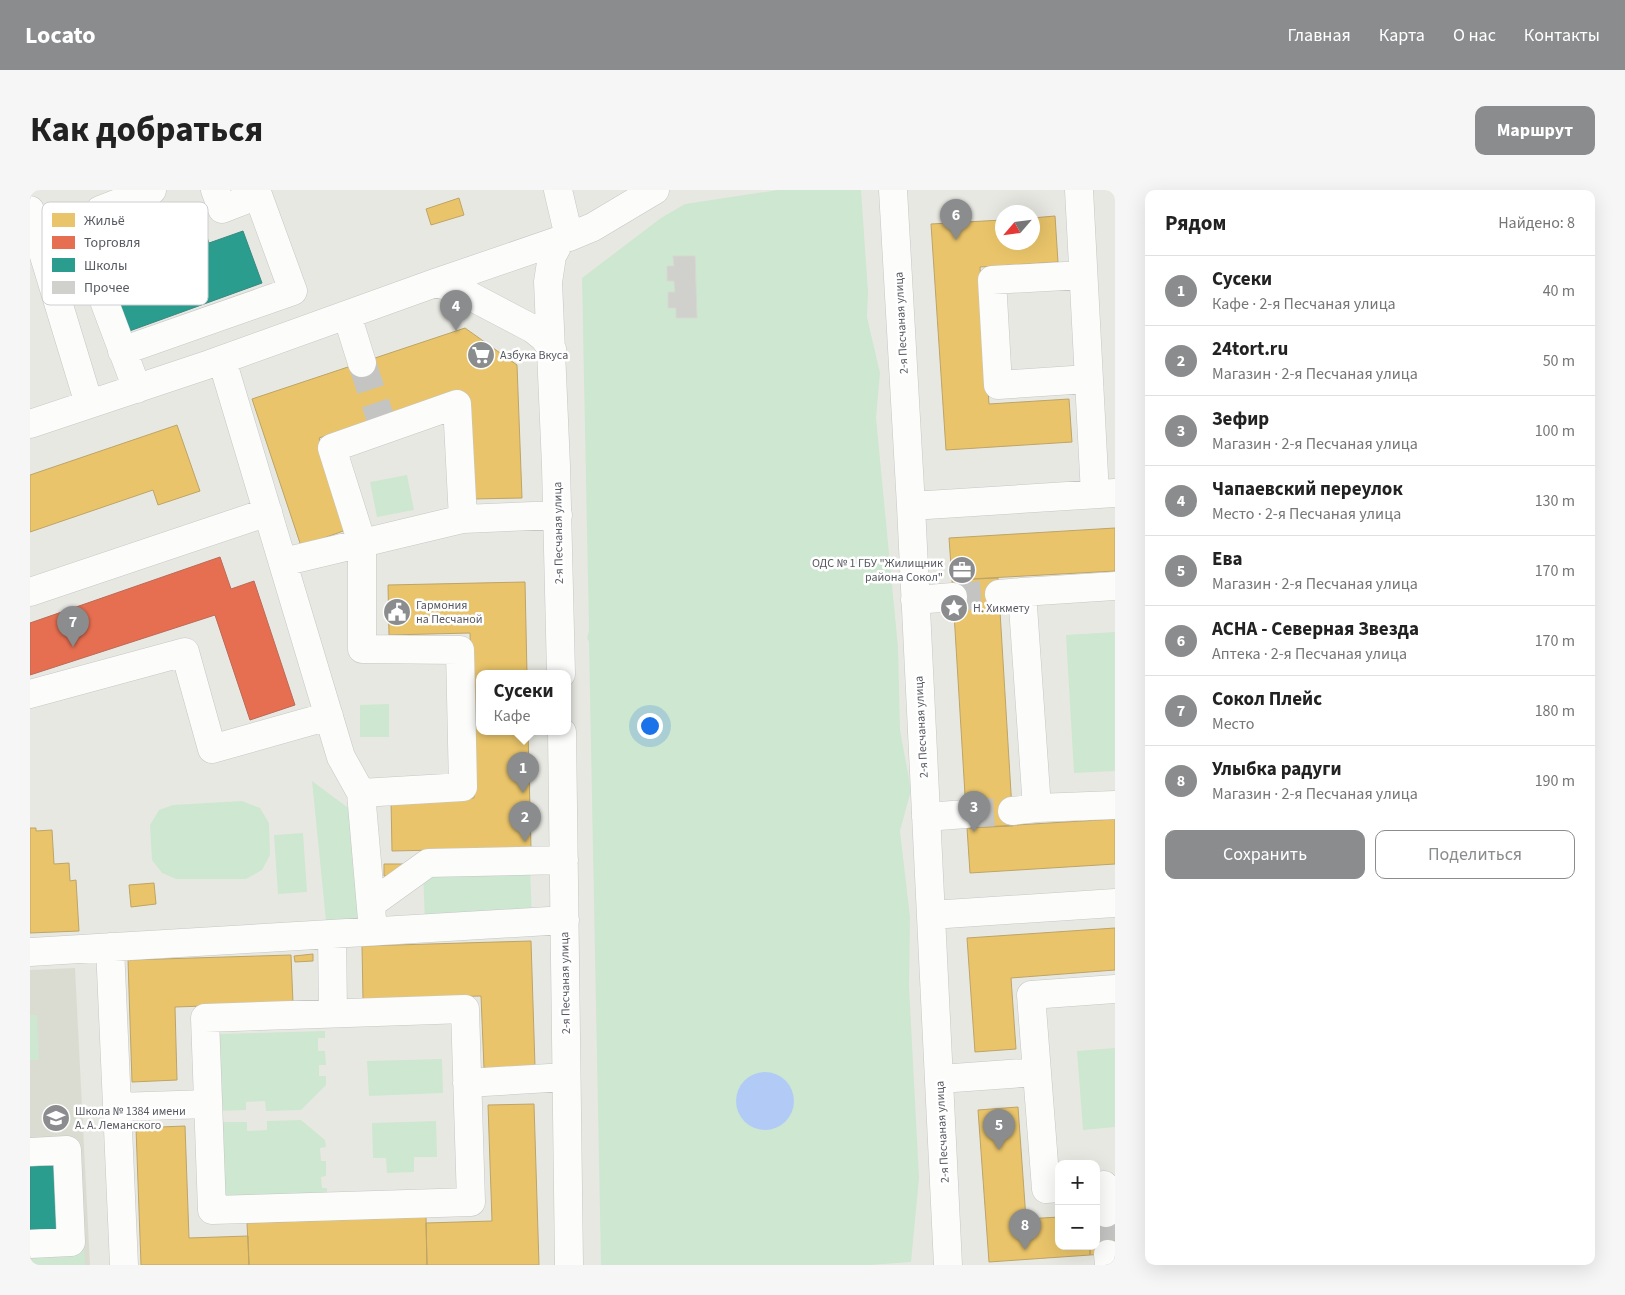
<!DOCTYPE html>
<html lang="ru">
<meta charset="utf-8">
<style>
body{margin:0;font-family:"Source Sans 3",sans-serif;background:#f6f6f6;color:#222}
.controls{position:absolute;right:15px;bottom:15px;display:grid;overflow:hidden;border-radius:10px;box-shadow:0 5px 20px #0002}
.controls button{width:45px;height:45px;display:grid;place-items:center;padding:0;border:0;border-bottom:1px solid #e0e0e0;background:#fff;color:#222;font:25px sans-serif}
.compass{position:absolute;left:965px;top:15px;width:45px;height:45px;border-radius:50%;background:#fff;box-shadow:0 5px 20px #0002;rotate:242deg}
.you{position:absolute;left:619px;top:535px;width:18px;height:18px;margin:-12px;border:4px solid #fff;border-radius:50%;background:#1a73e8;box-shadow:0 0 0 8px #1a73e833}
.badge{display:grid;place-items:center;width:32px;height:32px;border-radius:50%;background:#8a8c8e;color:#fff;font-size:16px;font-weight:700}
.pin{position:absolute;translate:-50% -41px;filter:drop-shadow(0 1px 2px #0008)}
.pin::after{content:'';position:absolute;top:26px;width:18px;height:15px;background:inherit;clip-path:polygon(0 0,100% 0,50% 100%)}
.popup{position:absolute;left:446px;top:480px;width:95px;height:65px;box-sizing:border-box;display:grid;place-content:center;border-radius:10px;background:#fff;filter:drop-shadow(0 1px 4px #0005);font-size:16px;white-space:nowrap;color:#767676}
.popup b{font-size:19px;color:#222}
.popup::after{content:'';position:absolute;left:50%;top:100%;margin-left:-10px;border:10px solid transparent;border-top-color:#fff}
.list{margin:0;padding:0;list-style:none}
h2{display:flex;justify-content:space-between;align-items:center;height:65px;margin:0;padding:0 20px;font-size:21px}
h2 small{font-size:16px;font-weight:400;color:#767676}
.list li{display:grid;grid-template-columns:32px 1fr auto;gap:15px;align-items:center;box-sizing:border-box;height:70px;padding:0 20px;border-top:1px solid #e0e0e0}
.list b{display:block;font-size:19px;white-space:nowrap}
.list p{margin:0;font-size:16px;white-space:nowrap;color:#767676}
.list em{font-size:16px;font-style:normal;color:#767676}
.actions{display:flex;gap:10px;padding:15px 20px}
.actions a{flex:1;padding:11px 0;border:1px solid #8a8c8e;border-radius:10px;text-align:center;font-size:18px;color:#8a8c8e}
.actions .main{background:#8a8c8e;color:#fff}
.map{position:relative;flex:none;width:1085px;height:1075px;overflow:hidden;border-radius:10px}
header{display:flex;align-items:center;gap:30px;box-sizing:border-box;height:70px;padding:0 25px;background:#8a8c8e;color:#fff}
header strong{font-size:24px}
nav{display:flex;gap:28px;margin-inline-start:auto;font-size:18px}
.intro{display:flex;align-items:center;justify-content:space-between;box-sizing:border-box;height:120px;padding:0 30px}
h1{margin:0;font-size:35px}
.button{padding:12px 22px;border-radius:10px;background:#8a8c8e;color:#fff;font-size:18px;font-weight:700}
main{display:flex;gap:30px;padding:0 30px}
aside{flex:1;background:#fff;border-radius:10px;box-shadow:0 5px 20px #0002}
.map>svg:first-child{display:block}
.education{fill:#dbdcd1}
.green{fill:#cee7d0}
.water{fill:#b2cbf6}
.homes{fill:#e9c46a;stroke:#bda467}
.shops{fill:#e76f51;stroke:#bc6956}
.schools{fill:#2a9d8f;stroke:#388981}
.building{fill:#d0d0cc;stroke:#d8d7d1}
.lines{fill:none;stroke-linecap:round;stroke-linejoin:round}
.minor-tunnel{stroke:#c4c4c2;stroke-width:28;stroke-dasharray:28 14;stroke-linecap:butt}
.minor-casing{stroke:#c5c6c6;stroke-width:29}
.minor{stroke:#fcfcfb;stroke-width:28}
.labels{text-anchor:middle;stroke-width:5;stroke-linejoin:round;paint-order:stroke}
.street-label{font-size:12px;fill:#575a61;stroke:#fff}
.poi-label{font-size:12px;fill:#575a61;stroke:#fff;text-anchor:start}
.key{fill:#fff;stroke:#cdced0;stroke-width:1}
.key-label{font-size:14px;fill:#575a61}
</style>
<header>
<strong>Locato</strong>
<nav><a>Главная</a><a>Карта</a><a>О нас</a><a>Контакты</a></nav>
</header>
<div class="intro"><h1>Как добраться</h1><a class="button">Маршрут</a></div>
<main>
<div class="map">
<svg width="1085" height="1075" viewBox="0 0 1085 1075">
<rect width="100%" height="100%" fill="#e8e8e2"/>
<path class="education" d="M45,778L60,1075H0V780Z"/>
<path class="green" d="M748,0H831L838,102L837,127L850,183L846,228L868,457L870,540L881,600L870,641L880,727L879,796L889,988L881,1072L840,1075H571L559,452L557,448L559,440L552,88L631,28L655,14Z
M377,285L384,320L347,327L340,292Z
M1085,442V581L1044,583L1036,445Z
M359,514V547H330V515Z
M282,591L321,620L331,729L296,731Z
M212,611L230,618L239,633L240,665L232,680L216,689H146L132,683L122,670L120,635L129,620L143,615Z
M273,643L277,702L248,704L244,645Z
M500,677L502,728L395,732L393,681Z
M0,825H7L9,870H0Z
M295,841V848H288V861H295L296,875H289V886H296V895L271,920L236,921L235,911L216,912V920L188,921L186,844Z
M1085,858V937L1053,940L1047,861Z
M412,869L413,903L339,906L337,871Z
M271,930L295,950L296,957L290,958L291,971H296V986L291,987L292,998H297V1010L191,1012L189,932H217V941L237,940V931Z
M406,931L407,967H384V982L357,983L356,968H343L342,933Z
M53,1032L55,1075H0V1061Z"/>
<path class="water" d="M706 911a29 29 0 1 1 58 0a29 29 0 1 1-58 0Z"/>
<path class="homes" d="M429,8L434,25L401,35L396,19Z
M45,16L55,44L42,49L32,21Z
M1025,26L1028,72L950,77L959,214L1039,209L1042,252L916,260L901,34L972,30V52H1002V28Z
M435,138L487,175L492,308L442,309L425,202L289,248L319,339L271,356L222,209Z
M147,235L170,301L128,315L123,300L0,342V285Z
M1085,338V381L922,390L919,348Z
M968,388L983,636L937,638L922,390Z
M495,392L497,484H449V542H498L501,658L362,661L361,610L444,608V600L440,443L359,445L358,395Z
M1085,629V674L940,683L937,638Z
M0,638H6V641L22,640L24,674L39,673L40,691L46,690L49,741L0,743Z
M354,674H373V685L354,686Z
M124,693L126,714L101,717L99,695Z
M1085,738V780L981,788L986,859L945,862L937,748Z
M501,751L505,877L454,878L451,806L333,809L332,756Z
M283,764V771L265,772L264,766Z
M261,765L263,813L145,817L147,890L102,892L98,770Z
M504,914L509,1075H397L396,1033L462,1031L458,915Z
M988,917L996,1029L1029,1027V1056H1060V1065L959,1072L948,920Z
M155,936L159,1048L218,1046L219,1075H111L106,938Z
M1085,1023V1063L1060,1065V1056H1066V1024Z
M396,1027L397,1075H219L217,1033Z"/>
<path class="shops" d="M190,367L201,399L224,391L265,515L220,530L185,425L0,485V433Z"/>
<path class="schools" d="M166,15L179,53L213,41L232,93L94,143L73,85L110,71L99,40Z
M27,973L31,1045L0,1046V974Z"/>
<path class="building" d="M643,66H665L667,128H646V118H638V102H645L644,91H637V76H644Z"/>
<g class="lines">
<path class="minor-tunnel" d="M332,173L350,227
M923,407L969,404
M936,624L982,621
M1076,1023L1078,1064"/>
<g class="minor-casing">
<path id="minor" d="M528,0L539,47
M863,0L881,316L918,1075
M1049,0L1065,304
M0,20L59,214
M530,51L522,66L518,92L526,276L531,484
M1053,85L962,90L968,195L1058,189
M405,93L425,98L503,139L514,148L522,159
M317,125L332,173
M92,161L263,101L228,5L192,19L185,0
M192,170L311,567L331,603L343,741
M107,199L61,76L86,66L70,20L122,0
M0,234L180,174L405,93L539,47L563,37L625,0
M881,316L1085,303
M253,372L433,329L528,325
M1085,396L992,402L1007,618L1085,615
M0,402L238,322
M969,404L992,402
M885,410L923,407
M0,504L155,462L182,559L299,526
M532,542L539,1075
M331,603L433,597L430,460L332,459V353L302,258L427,214L433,329
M982,621L1007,618
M896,627L936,624
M341,714L398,673L534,670
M901,725L1085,713
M302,744L303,823
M80,757L94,1075
M0,762L535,730
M435,819L441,1012L182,1020L175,828Z
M910,889L1007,882
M437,893L536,887
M87,917L178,914
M0,962L37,960L41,1052L0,1054
M1074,995L1076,1023
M1029,998L1016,999L1001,805L1085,799
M1078,1064L1079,1075"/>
</g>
<use href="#minor" class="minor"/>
</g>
<defs>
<g id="supermarket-disc" transform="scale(1.4375)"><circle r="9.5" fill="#8a8c8e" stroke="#fff"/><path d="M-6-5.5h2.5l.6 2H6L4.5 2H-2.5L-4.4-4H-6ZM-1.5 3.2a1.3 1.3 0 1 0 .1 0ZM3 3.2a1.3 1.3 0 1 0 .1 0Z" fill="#fff"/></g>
<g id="office-disc" transform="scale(1.4375)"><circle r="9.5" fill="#8a8c8e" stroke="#fff"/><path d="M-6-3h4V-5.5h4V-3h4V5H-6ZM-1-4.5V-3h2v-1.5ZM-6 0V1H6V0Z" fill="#fff"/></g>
<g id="sight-disc" transform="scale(1.4375)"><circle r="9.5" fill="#8a8c8e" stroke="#fff"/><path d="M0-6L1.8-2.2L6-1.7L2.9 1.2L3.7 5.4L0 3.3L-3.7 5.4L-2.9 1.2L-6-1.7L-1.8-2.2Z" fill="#fff"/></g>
<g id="civic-disc" transform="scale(1.4375)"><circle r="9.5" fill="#8a8c8e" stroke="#fff"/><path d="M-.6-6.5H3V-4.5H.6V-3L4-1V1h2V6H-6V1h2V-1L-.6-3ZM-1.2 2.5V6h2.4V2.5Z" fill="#fff"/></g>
<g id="school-disc" transform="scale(1.4375)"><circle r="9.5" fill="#8a8c8e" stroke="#fff"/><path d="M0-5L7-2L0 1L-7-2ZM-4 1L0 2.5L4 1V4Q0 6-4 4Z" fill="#fff"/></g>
</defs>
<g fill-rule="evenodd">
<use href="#supermarket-disc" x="451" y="165"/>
<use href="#office-disc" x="932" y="380"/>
<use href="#sight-disc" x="924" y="418"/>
<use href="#civic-disc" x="367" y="422"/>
<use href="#school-disc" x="26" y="928"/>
</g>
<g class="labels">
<g class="street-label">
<text transform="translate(871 133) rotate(-93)" y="4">2-я Песчаная улица</text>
<text transform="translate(528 343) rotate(-91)" y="4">2-я Песчаная улица</text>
<text transform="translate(891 537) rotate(-93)" y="4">2-я Песчаная улица</text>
<text transform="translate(535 793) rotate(-91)" y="4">2-я Песчаная улица</text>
<text transform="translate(912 942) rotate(-93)" y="4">2-я Песчаная улица</text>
</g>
<g class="poi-label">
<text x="470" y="169">Азбука Вкуса</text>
<text x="913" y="377" text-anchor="end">ОДС № 1 ГБУ "Жилищник<tspan x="913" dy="14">района Сокол"</tspan></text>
<text x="386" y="419">Гармония<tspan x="386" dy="14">на Песчаной</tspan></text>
<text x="943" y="422">Н. Хикмету</text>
<text x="45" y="925">Школа № 1384 имени<tspan x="45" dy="14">А. А. Леманского</tspan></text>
</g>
</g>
<rect x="12" y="12" width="166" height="103" rx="8" class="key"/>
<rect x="22" y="23" width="23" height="14" fill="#e9c46a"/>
<rect x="22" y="46" width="23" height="13" fill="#e76f51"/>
<rect x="22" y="68" width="23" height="14" fill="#2a9d8f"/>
<rect x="22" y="91" width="23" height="13" fill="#d0d0cc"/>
<g class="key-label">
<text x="54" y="35">Жильё</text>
<text x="54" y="57">Торговля</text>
<text x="54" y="80">Школы</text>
<text x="54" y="102">Прочее</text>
</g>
</svg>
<div class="controls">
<button>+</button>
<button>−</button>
</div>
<svg class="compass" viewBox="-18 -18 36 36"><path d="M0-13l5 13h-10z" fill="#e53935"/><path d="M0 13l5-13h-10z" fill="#767676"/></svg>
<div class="you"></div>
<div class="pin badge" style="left:493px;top:603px">1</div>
<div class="popup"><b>Сусеки</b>Кафе</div>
<div class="pin badge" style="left:495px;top:652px">2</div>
<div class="pin badge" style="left:944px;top:642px">3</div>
<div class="pin badge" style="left:426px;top:141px">4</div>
<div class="pin badge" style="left:969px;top:960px">5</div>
<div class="pin badge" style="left:926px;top:50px">6</div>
<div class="pin badge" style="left:43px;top:457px">7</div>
<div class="pin badge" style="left:995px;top:1060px">8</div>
</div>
<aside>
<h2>Рядом<small>Найдено: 8</small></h2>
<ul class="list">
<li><span class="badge">1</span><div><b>Сусеки</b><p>Кафе · 2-я Песчаная улица</p></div><em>40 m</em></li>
<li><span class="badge">2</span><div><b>24tort.ru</b><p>Магазин · 2-я Песчаная улица</p></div><em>50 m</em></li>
<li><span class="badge">3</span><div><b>Зефир</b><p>Магазин · 2-я Песчаная улица</p></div><em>100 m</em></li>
<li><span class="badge">4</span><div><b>Чапаевский переулок</b><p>Место · 2-я Песчаная улица</p></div><em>130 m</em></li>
<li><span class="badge">5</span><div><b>Ева</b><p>Магазин · 2-я Песчаная улица</p></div><em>170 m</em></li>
<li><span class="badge">6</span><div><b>АСНА - Северная Звезда</b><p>Аптека · 2-я Песчаная улица</p></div><em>170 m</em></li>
<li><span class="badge">7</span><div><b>Сокол Плейс</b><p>Место</p></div><em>180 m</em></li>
<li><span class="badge">8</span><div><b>Улыбка радуги</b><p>Магазин · 2-я Песчаная улица</p></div><em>190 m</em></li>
</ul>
<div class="actions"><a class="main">Сохранить</a><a>Поделиться</a></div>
</aside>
</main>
